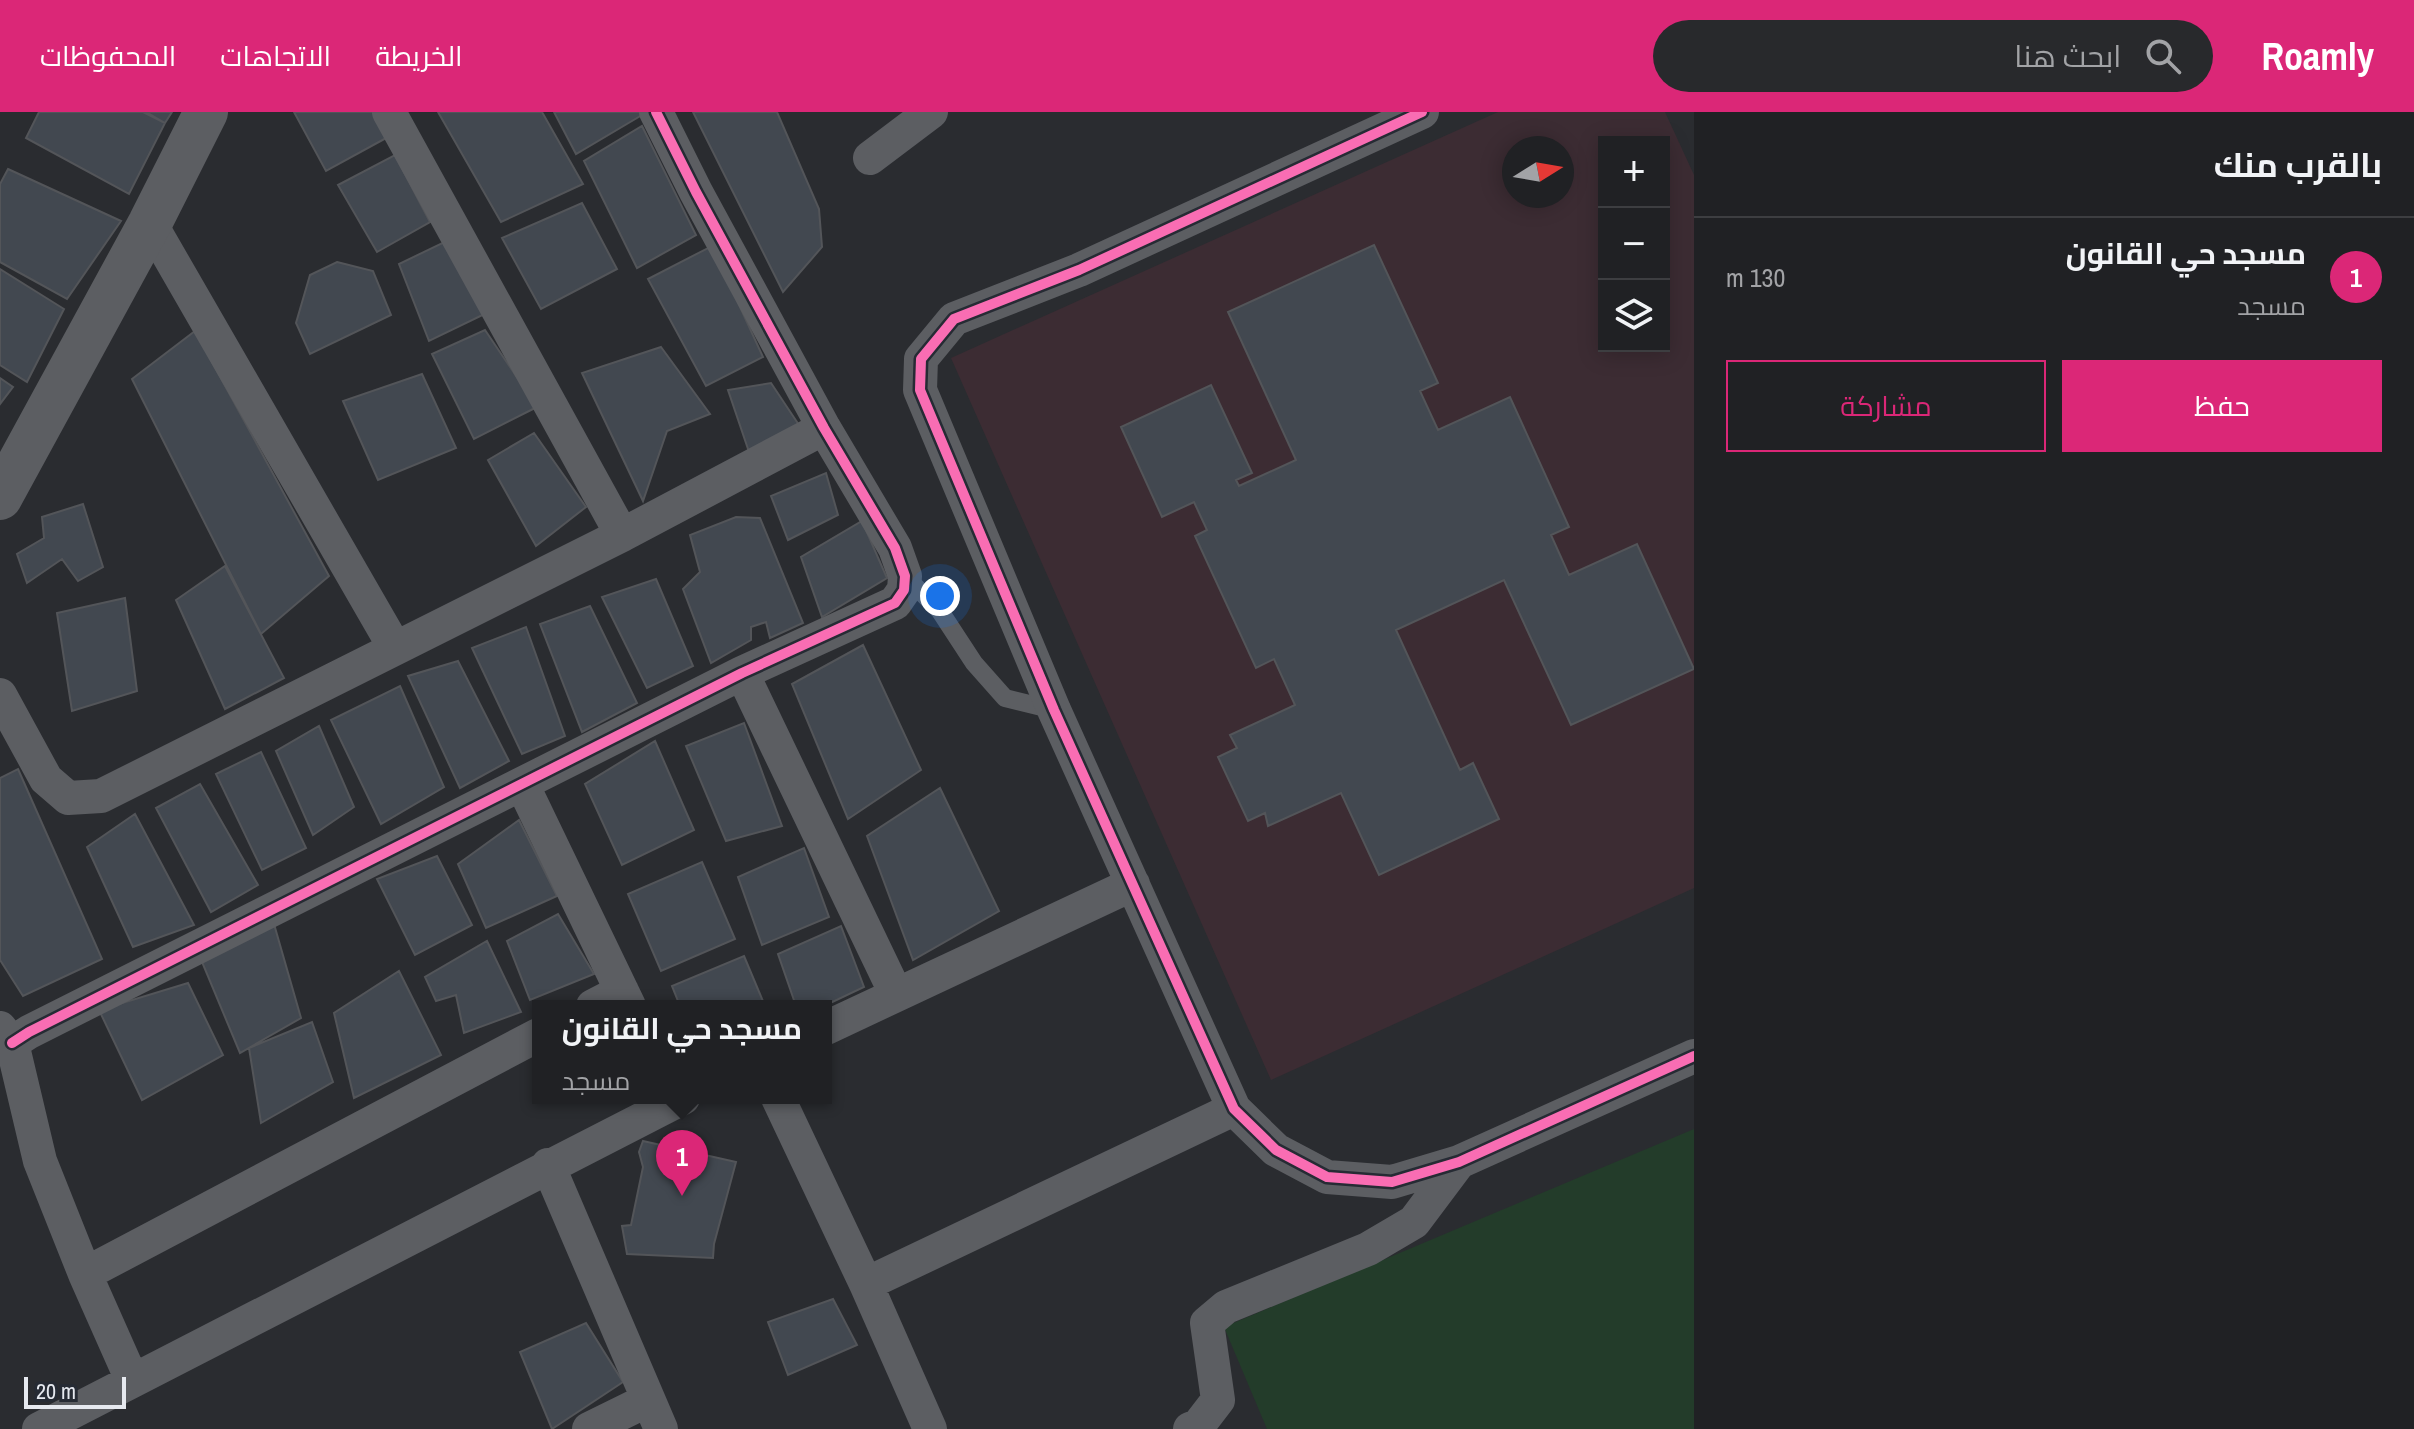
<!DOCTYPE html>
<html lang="ar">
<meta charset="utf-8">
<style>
body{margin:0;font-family:"Archivo Narrow",Cairo,sans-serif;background:#28292c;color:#f1f3f6;direction:rtl}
.controls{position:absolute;right:24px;top:24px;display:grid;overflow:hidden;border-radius:0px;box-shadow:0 4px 20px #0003}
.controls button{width:72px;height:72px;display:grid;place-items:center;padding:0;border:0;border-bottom:2px solid #3d3e41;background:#202124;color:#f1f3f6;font:40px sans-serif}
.compass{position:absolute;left:1502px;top:24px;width:72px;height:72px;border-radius:50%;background:#202124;box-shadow:0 4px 20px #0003;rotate:79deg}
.scale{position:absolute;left:24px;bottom:20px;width:102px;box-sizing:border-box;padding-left:8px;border:4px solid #e6e9ef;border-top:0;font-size:22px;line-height:28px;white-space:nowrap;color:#e6e9ef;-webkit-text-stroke:6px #262b34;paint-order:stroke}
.you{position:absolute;left:940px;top:484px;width:28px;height:28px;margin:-20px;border:6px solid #fff;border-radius:50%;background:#1a73e8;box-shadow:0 0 0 12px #1a73e833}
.badge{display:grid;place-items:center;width:52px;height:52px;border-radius:50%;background:#db2777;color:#fff;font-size:26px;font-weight:700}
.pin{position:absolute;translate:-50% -66px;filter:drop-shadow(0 2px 4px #0008)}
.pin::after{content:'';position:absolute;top:42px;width:28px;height:24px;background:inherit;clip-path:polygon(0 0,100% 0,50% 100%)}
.popup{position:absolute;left:532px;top:888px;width:300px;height:104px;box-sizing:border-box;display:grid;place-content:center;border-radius:0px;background:#202124;filter:drop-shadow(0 2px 6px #0005);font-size:26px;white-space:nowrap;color:#a2a3a6}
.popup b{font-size:30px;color:#f1f3f6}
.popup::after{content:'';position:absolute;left:50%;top:100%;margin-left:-16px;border:16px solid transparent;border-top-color:#202124}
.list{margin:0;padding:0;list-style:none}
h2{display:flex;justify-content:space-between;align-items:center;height:104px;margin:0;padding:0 32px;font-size:34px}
h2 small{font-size:26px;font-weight:400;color:#a2a3a6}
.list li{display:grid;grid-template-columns:52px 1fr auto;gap:24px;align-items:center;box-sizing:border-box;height:120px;padding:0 32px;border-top:2px solid #3d3e41}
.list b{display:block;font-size:30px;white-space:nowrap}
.list p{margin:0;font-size:26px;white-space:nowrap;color:#a2a3a6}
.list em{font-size:26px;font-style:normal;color:#a2a3a6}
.actions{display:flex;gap:16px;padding:24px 32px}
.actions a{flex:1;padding:18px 0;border:2px solid #db2777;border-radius:0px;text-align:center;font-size:28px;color:#db2777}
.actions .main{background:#db2777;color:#fff}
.icon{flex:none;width:44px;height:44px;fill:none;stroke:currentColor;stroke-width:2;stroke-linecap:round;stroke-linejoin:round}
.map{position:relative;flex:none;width:1694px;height:1317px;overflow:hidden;direction:ltr}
header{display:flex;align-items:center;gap:48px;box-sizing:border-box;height:112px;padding:0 40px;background:#db2777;color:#fff}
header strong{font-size:38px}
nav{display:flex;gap:44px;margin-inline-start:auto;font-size:28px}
.search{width:560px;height:72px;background:#28292c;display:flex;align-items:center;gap:20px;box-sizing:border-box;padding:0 28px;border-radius:44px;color:#a2a3a6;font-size:30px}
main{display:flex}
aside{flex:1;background:#202124}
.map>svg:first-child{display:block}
.education{fill:#3c2c33;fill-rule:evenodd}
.green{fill:#233c2a}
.building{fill:#424850;stroke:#535559;stroke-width:2}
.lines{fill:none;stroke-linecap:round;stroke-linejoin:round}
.lane{stroke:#5c5e62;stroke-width:18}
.street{stroke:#5c5e62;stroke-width:34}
.secondary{stroke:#5c5e62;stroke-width:44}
.cycleway-casing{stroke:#262b34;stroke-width:15}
.cycleway{stroke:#f96db3;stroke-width:10}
</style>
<header>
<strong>Roamly</strong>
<div class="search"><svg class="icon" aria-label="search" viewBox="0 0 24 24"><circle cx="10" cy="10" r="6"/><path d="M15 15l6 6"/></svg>ابحث هنا</div>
<nav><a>الخريطة</a><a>الاتجاهات</a><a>المحفوظات</a></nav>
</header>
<main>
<aside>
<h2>بالقرب منك<small></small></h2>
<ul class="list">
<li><span class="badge">1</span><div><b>مسجد حي القانون</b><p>مسجد</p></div><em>130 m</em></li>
</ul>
<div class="actions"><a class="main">حفظ</a><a>مشاركة</a></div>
</aside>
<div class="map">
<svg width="1694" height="1317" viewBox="0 0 1694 1317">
<rect width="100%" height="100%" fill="#2a2c30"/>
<path class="education" d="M1498,0H1665L1694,63V776L1271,968L951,246ZM1604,30H1664V234H1604ZM1514,36H1562V84H1514Z"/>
<path class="green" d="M1694,1017V1317H1267L1224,1215Z"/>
<path class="building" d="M39,0H143L165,11L129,82L26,26Z
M146,0H172L165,11Z
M294,0H374L388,25L326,59Z
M438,0H542L583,72L501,110Z
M554,0H640L642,3L576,42Z
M693,0H777L819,97L822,135L783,180Z
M642,14L696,123L637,156L584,49Z
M395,43L430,110L377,140L338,73Z
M8,57L121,109L67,187L0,150V72Z
M582,91L617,157L541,197L502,126Z
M457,124L497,196L429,229L399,152Z
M1374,133L1438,271L1420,279L1438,318L1510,285L1569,415L1551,423L1569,463L1637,432L1694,557L1571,613L1504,468L1396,518L1460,658L1473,651L1499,707L1379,763L1341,681L1268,714L1265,701L1248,709L1218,645L1237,636L1230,623L1295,593L1274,547L1256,556L1195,424L1207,418L1194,390L1162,405L1121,315L1211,273L1252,361L1236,368L1239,374L1296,348L1228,200Z
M712,134L763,245L706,274L648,167Z
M337,150L373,159L391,203L310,242L296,211L310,163Z
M0,157L64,197L27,270L0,253Z
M485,218L537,295L474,327L432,242Z
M195,219L329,464L261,522L132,267Z
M661,235L710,302L667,319L643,389L582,261Z
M422,262L456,336L378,368L343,289Z
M0,266L13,275L0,292Z
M771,271L801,316L749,340L728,278Z
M534,321L586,395L536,434L488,348Z
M826,361L838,403L788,428L771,384Z
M83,392L103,455L78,469L62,447L27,471L17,442L44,426L42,405Z
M736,405L760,406L803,511L770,526L766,510L751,515V528L711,551L683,477L700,460L690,423Z
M862,409L887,466L822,505L801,445Z
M225,454L284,566L225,597L176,488Z
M656,467L693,554L647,576L602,485Z
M125,486L137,579L72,599L57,501Z
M590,494L637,591L582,620L540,512Z
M526,515L565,624L522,642L472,536Z
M863,533L921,658L848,707L792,572Z
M458,549L509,649L460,676L408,564Z
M400,574L444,675L381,712L331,608Z
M744,611L782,714L726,729L686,634Z
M319,614L354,695L313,723L276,639Z
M655,629L694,718L622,753L585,672Z
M261,640L306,736L262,758L216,662Z
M18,657L102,847L23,884L0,848V666Z
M200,672L258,773L211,800L156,696Z
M940,676L999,799L913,848L867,724Z
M135,702L194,813L133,835L87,735Z
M519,708L557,784L486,816L458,752Z
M804,736L829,805L762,833L738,765Z
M437,744L472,813L415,843L377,767Z
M702,750L735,827L661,859L628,782Z
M558,802L594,862L530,888L507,829Z
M274,812L301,906L240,941L202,850Z
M841,814L864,875L824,894H796L778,842Z
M487,829L521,900L464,921L456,883L436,889L425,865Z
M744,844L765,894H680L672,874Z
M399,859L441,943L354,986L334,901Z
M188,871L223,943L142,988L99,898Z
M312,910L333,970L261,1011L249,936Z
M643,1029L736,1050L714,1132L713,1146L627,1142L622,1114L631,1113L643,1055L639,1040Z
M833,1187L857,1233L788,1263L768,1210Z
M586,1211L623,1270L552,1317L520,1240Z"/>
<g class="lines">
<path class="lane" d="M905,464L940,499L974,551L1005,586L1054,598"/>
<path class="street" d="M389,0L622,423
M1422,0L1079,158L954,207L921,247L920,278L1054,598L1234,997L1276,1038L1327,1065L1392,1070L1459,1050L1694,944
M870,46L931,0
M150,111L395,536
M742,561L896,882
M0,583L46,667L68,686L101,684L622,423L824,316
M522,672L629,894
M593,894L622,879
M0,916L12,931L40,1049L85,1162L132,1268
M826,916L1133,772
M12,931L29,920L742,561L895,491L904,478L905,464L895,436L824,316L696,80L656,0
M778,986L866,1172L930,1317
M548,1053L661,1317
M85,1162L538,923
M866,1172L1234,997
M39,1317L683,986
M589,1317L648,1288
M1190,1317L1198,1314L1218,1288L1207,1211L1226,1195L1368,1137L1414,1110L1459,1050"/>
<path class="secondary" d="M0,386L150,111L206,0"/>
<g class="cycleway-casing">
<path id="cycleway" d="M1422,0L1079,158L954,207L921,247L920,278L1054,598L1234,997L1276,1038L1327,1065L1392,1070L1459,1050L1694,944
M12,931L29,920L742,561L895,491L904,478L905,464L895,436L824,316L696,80L656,0"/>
</g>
<use href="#cycleway" class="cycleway"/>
</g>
</svg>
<div class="controls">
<button>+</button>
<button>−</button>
<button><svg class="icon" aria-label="layers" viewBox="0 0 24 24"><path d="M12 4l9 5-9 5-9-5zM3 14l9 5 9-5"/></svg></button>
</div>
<svg class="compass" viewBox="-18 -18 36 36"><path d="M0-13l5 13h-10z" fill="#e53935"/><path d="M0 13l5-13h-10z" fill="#a2a3a6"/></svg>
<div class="scale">20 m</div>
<div class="you"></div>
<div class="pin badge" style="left:682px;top:1084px">1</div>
<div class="popup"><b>مسجد حي القانون</b>مسجد</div>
</div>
</main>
